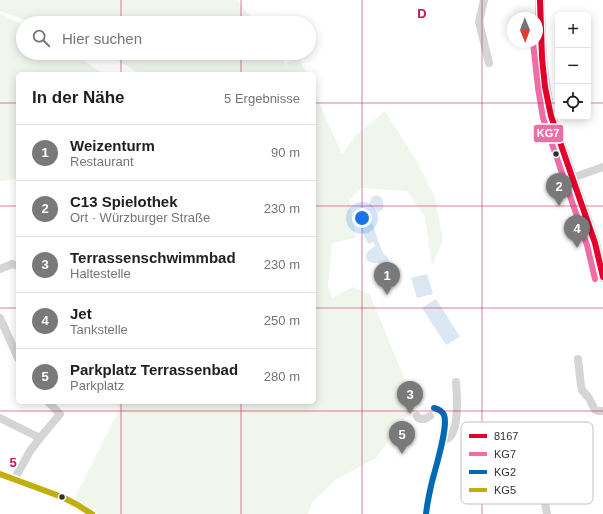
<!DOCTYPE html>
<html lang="de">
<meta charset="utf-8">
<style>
body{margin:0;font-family:Helvetica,sans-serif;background:#f6f6f6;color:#202124}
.controls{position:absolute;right:12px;top:12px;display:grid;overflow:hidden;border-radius:6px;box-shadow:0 2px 10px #0003}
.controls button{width:36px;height:36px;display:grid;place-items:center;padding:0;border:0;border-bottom:1px solid #e0e0e0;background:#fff;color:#202124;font:20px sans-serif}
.compass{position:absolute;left:507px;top:12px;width:36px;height:36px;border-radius:50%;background:#fff;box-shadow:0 2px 10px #0003;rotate:179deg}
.you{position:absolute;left:362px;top:218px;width:14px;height:14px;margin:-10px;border:3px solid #fff;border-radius:50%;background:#1a73e8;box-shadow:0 0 0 6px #1a73e833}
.badge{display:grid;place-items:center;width:26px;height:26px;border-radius:50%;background:#797979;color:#fff;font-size:13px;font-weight:700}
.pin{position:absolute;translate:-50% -33px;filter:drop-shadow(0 1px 2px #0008)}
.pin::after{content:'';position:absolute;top:21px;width:14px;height:12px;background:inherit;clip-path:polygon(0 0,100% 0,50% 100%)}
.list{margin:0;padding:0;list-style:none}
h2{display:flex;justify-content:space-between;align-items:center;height:52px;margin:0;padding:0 16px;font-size:17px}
h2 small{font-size:13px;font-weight:400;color:#757577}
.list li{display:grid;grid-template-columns:26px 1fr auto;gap:12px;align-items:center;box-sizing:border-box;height:56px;padding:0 16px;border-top:1px solid #e0e0e0}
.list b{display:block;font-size:15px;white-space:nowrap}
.list p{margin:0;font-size:13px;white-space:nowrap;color:#757577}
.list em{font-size:13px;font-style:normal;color:#757577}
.icon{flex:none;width:22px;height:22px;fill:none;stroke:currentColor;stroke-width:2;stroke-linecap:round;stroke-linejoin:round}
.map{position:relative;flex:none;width:603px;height:514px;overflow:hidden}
.search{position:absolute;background:#fff;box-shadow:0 2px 10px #0003;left:16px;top:16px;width:300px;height:44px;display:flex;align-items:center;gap:10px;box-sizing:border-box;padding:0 14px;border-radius:22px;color:#757577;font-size:15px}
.panel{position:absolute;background:#fff;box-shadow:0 2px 10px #0003;left:16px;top:72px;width:300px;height:332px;border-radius:6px}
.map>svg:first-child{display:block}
.green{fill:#f1f6ed}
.water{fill:#dbe8f3}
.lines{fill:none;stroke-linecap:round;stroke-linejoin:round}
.minor{stroke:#d5d5d5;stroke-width:8}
.major{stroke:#c9c9c9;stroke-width:10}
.bus-1-casing{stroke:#fff;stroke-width:9}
.bus-2-casing{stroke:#fff;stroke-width:9}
.bus-3-casing{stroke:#fff;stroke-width:9}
.bus-4-casing{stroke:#fff;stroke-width:9}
.bus-1{stroke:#e4002b;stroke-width:6}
.bus-2{stroke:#ed6ea7;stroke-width:6}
.bus-3{stroke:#0069b4;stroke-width:6}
.bus-4{stroke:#c1af0f;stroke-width:6}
.grid{fill:none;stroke:#c2185b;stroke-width:1;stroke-opacity:0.55}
.bus-dot{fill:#313131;stroke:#fff;stroke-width:1.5}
.key{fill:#fff;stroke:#c1c1c1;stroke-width:1}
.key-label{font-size:11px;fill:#313131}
.grid-label{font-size:13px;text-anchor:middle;font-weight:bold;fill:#c2185b;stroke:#fff;stroke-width:4;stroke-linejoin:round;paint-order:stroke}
.line-badge{stroke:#fff;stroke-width:1.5}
.badge-label{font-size:11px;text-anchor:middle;font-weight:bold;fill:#fff}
</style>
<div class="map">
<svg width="603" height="514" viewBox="0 0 603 514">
<rect width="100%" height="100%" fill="#fff"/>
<path class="green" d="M0,0H237L253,20L258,23H33L0,11Z
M0,13L23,25V53H72L104,74H18V179L0,181Z
M104,53H281L288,71L286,64L298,54L306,74H141Z
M314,91L342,154L356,135L385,111L416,160L435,198L443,240L432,266L425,217L407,191L361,188L349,200L356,238L332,243L328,287L332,298L353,287L370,294L405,380L413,397L415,405L376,458L337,479L312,502L308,514H99L75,498L120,408L111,402H314Z"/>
<path class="water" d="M376,195L381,197C384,203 386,210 378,212L374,208L369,206V204L372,197Z
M359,217C365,215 368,218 372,222V225H373L380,246L383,253L388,258L389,262L387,266C383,269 381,266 378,263C376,263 372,263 370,262C363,259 366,250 373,248L375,245L373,242L369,244L367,242L357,220Z
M427,274L433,294L417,298L411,278Z
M436,299L460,337L446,345L422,308Z"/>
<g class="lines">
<path class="minor" d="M484,0L479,22L489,63
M572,178L603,167
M0,269L12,264L18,266
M0,318L18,358
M578,359L581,386L582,390L589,398L595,410L598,411H603
M417,416L418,418C422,420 426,419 430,416
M0,418L40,438
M442,440C461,441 457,394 456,382
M538,463L547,514
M0,474L62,497L76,504L92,514
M14,480L30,451L40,438L60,414L48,402
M426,514C428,495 433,477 438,459C440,448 447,426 444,415C442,411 438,409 434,408"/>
<path class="major" d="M540,0C540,39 542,77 551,116L595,243L603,277"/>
<g class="bus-1-casing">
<path id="bus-1" d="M540,0L542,58L545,87L551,116L595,243L603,277"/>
</g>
<g class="bus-2-casing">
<path id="bus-2" d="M533,42L538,88L543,118L587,245L595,279"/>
</g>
<g class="bus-3-casing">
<path id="bus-3" d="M426,514C427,505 429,495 431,486C434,472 449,427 444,415C442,411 438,409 434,408"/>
</g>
<g class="bus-4-casing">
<path id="bus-4" d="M0,474L62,497L76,504L92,514"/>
</g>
<use href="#bus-1" class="bus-1"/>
<use href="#bus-2" class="bus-2"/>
<use href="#bus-3" class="bus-3"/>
<use href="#bus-4" class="bus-4"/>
</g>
<path class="grid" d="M121,0V23M241,0V23M362,0V514M482,0V514M121,53V74M241,53V74M0,103H18M314,103H558M588,103H603M0,206H18M314,206H603M0,308H18M314,308H603M121,402V514M241,402V514M0,411H603"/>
<g class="bus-dot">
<circle cx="556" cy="154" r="3.5"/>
<circle cx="62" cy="497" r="3.5"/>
</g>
<rect x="461" y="422" width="132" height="82" rx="6" class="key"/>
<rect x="469" y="434" width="18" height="4" fill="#e4002b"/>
<rect x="469" y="452" width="18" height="4" fill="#ed6ea7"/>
<rect x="469" y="470" width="18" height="4" fill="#0069b4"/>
<rect x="469" y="488" width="18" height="4" fill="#c1af0f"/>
<g class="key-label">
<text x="494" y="440">8167</text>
<text x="494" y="458">KG7</text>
<text x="494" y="476">KG2</text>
<text x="494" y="494">KG5</text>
</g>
<g class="grid-label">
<text x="422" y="18">D</text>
<text x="13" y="467">5</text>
</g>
<rect class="line-badge" x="533" y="124" width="31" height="19" rx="4" fill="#ed6ea7"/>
<g class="badge-label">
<text x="548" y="137">KG7</text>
</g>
</svg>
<div class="controls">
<button>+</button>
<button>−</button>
<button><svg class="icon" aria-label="locate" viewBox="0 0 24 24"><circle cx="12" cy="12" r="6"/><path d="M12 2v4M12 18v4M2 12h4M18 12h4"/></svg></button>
</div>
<svg class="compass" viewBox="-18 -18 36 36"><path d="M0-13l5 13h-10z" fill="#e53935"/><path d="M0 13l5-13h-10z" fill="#757577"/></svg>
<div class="you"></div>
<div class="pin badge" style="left:387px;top:295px">1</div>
<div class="pin badge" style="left:559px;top:206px">2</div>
<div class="pin badge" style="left:410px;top:414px">3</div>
<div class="pin badge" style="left:577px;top:248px">4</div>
<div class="pin badge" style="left:402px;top:454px">5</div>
<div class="search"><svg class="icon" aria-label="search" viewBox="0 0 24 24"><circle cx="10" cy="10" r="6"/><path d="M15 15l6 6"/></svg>Hier suchen</div>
<section class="panel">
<h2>In der Nähe<small>5 Ergebnisse</small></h2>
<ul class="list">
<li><span class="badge">1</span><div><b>Weizenturm</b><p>Restaurant</p></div><em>90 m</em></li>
<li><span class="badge">2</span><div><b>C13 Spielothek</b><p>Ort · Würzburger Straße</p></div><em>230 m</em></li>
<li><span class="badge">3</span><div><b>Terrassenschwimmbad</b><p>Haltestelle</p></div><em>230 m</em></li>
<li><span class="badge">4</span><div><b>Jet</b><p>Tankstelle</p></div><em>250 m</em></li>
<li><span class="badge">5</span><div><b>Parkplatz Terrassenbad</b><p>Parkplatz</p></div><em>280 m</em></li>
</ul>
</section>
</div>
